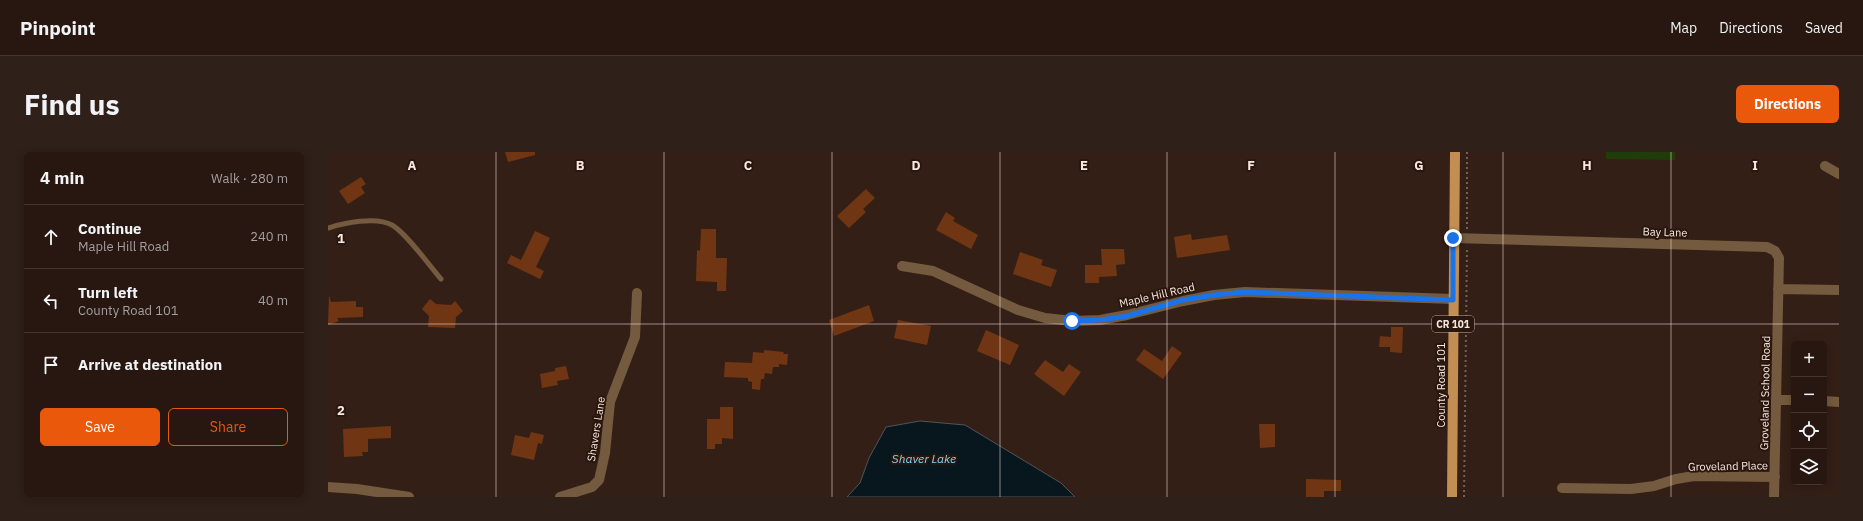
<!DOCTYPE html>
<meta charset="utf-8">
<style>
body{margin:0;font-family:"IBM Plex Sans",sans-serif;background:#2f2019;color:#f1f3f6}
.controls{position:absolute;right:12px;bottom:12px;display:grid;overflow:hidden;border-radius:6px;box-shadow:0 2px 10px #0003}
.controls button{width:36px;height:36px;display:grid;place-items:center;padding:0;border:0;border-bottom:1px solid #433630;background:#271710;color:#f1f3f6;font:20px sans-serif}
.stop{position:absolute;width:12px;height:12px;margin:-9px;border:3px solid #1a73e8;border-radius:50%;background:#fff}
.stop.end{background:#1a73e8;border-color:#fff;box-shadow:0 1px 4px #0008}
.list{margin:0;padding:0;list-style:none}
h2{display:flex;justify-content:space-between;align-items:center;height:52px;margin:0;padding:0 16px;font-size:17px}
h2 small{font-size:13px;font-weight:400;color:#a49f9f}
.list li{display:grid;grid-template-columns:26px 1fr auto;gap:12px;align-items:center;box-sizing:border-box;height:64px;padding:0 16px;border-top:1px solid #433630}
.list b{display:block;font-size:15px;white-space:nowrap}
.list p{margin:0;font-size:13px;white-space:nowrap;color:#a49f9f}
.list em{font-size:13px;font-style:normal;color:#a49f9f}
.actions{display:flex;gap:8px;padding:12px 16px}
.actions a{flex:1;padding:9px 0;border:1px solid #ea580c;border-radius:6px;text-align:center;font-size:14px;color:#ea580c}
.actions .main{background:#ea580c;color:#fff}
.icon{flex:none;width:22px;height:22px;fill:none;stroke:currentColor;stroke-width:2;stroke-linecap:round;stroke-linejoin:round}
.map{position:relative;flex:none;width:1511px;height:345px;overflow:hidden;border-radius:6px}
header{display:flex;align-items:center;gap:24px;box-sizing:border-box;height:56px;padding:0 20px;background:#271710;border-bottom:1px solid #433630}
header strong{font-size:19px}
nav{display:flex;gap:22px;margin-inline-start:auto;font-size:14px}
.intro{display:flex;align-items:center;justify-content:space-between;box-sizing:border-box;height:96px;padding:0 24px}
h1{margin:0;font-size:28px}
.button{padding:10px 18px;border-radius:6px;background:#ea580c;color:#fff;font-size:14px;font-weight:700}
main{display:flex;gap:24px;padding:0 24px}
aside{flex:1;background:#271710;border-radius:6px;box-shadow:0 2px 10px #0003}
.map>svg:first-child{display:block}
.green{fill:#203c09}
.water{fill:#08161d;stroke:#505558}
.building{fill:#703613}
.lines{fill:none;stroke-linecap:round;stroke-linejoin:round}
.path{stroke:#736058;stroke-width:2;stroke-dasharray:2 3;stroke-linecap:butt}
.service{stroke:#745a3e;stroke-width:5}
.minor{stroke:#745a3e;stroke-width:10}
.primary{stroke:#c38e52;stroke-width:10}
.route{stroke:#1a73e8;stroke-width:5}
.grid{fill:none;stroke:#f7e8e2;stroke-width:1;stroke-opacity:0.55}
.labels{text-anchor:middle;stroke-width:4;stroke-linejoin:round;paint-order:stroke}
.shield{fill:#29160c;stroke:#b9a9a2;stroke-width:1}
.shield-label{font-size:10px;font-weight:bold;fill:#f7e8e2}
.street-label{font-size:11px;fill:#f7e8e2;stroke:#29160c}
.water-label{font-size:12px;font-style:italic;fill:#89d3f7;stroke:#29160c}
.grid-label{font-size:13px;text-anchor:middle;font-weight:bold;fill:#f7e8e2;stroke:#29160c;stroke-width:4;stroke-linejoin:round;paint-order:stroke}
</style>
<header>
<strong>Pinpoint</strong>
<nav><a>Map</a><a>Directions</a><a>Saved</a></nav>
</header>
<div class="intro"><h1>Find us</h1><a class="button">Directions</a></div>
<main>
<aside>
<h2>4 min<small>Walk · 280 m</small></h2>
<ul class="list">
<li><svg class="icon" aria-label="ahead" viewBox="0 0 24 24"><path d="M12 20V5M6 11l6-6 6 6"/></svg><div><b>Continue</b><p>Maple Hill Road</p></div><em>240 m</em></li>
<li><svg class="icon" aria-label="left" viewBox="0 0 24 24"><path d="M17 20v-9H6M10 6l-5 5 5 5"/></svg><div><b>Turn left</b><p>County Road 101</p></div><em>40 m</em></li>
<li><svg class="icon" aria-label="arrive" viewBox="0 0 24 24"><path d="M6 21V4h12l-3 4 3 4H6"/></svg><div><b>Arrive at destination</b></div></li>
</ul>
<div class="actions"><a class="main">Save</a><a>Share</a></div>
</aside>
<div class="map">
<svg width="1511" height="345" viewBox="0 0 1511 345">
<rect width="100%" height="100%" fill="#341f16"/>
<path class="green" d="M1278,0H1347V8L1278,7Z"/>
<path class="water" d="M592,269L637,273L733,331L747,345H519L532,331L541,306L558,275Z"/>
<path class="building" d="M177,0H207V3L180,10Z
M33,25L38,32L33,35L37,41L20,52L11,39Z
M538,37L547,46L535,57L538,60L521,76L509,64Z
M618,60L627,66L625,69L650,83L643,97L608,78Z
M373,77H388V106H399L398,139H389V130L368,129L369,98L372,99Z
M207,79L222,86L208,115L216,119L212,127L179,111L183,103L193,108Z
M863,82L864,88L899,83L902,98L849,106L846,85Z
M773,97H796L797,112L788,113L789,124L771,125V131H757V113H774Z
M692,100L715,108L713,113L729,118L723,135L685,122Z
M1,143L3,150L28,149V155H35V165L9,166L11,169L0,173Z
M102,147L108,152L123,153L127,149L135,159L128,165L127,176L100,175L101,164L94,157Z
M541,153L546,169L506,184L501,168Z
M570,168L603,174L599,193L566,186Z
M1063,175H1075L1074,201L1062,200V195H1051L1052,184L1063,185Z
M658,178L691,193L682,213L649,199Z
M844,194L854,201L835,227L808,208L816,197L834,209Z
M436,198L456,200L455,202H460L459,213L451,212V215H445L444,222L437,221L436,227H433L432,238L424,237V230L420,229V226L396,225L397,210L424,211L425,200L436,201Z
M717,208L735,220L741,212L753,220L736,244L706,222Z
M238,214L241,227L229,229L230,233L214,236L212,222L227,219V216Z
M392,255H405V287L394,286V292H387V297H379V267H392Z
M931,272H947V295L932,296Z
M63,274V286L40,287V300H34L35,304L16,305L15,277Z
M203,280L216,283L214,292L210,291L206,308L183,303L187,283L201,286Z
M978,327L1013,328V339H996V345H978Z"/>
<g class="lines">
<path class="path" d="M1139,0V77
M1136,345L1139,95"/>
<path class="service" d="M0,76C16,71 48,64 64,73C78,81 101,113 113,127"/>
<path class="minor" d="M1497,14L1511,22
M1125,86L1439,95L1447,99L1451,106L1446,345
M574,114L605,119L690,158L717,166L744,169L772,168L799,163L855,149L886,143L917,140L1125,147
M1450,137L1511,138
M1448,248H1466
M1496,249L1511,250
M0,335L29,337L81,345
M1234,336L1303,337L1326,334L1348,327L1366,324L1447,325
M232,345L264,335L271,328L277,301L282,250L307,185L309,141"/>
<path class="primary" d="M1124,345L1127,0"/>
</g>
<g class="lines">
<path class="route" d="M744,169L772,168L799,164L855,148L886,143L917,140L1125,148V86"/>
</g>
<path class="grid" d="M168,0V345M336,0V345M504,0V345M672,0V345M839,0V345M1007,0V345M1175,0V345M1343,0V345M0,172H1511"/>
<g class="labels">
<rect class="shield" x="1104" y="164" width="42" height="16" rx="3"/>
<g class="shield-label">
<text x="1125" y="176">CR 101</text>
</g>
<g class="street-label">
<text transform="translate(1337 80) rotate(2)" y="4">Bay Lane</text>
<text transform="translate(829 143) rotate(-13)" y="4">Maple Hill Road</text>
<text transform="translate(1113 233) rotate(-90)" y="4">County Road 101</text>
<text transform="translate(1437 241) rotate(-89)" y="4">Groveland School Road</text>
<text transform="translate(268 277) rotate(-81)" y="4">Shavers Lane</text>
<text transform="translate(1400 314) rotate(-1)" y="4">Groveland Place</text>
</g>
<g class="water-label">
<text x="596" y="311">Shaver Lake</text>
</g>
</g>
<g class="grid-label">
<text x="84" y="18">A</text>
<text x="252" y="18">B</text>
<text x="420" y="18">C</text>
<text x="588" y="18">D</text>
<text x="756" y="18">E</text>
<text x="923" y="18">F</text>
<text x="1091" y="18">G</text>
<text x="1259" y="18">H</text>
<text x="1427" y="18">I</text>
<text x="13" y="91">1</text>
<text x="13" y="263">2</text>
</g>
</svg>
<div class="controls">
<button>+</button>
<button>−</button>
<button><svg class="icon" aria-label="locate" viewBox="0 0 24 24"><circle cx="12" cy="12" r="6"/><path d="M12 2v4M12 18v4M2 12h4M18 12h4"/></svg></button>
<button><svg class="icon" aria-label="layers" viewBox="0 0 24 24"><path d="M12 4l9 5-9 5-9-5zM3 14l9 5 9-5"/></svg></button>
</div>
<div class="stop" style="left:744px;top:169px"></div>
<div class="stop end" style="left:1125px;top:86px"></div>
</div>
</main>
